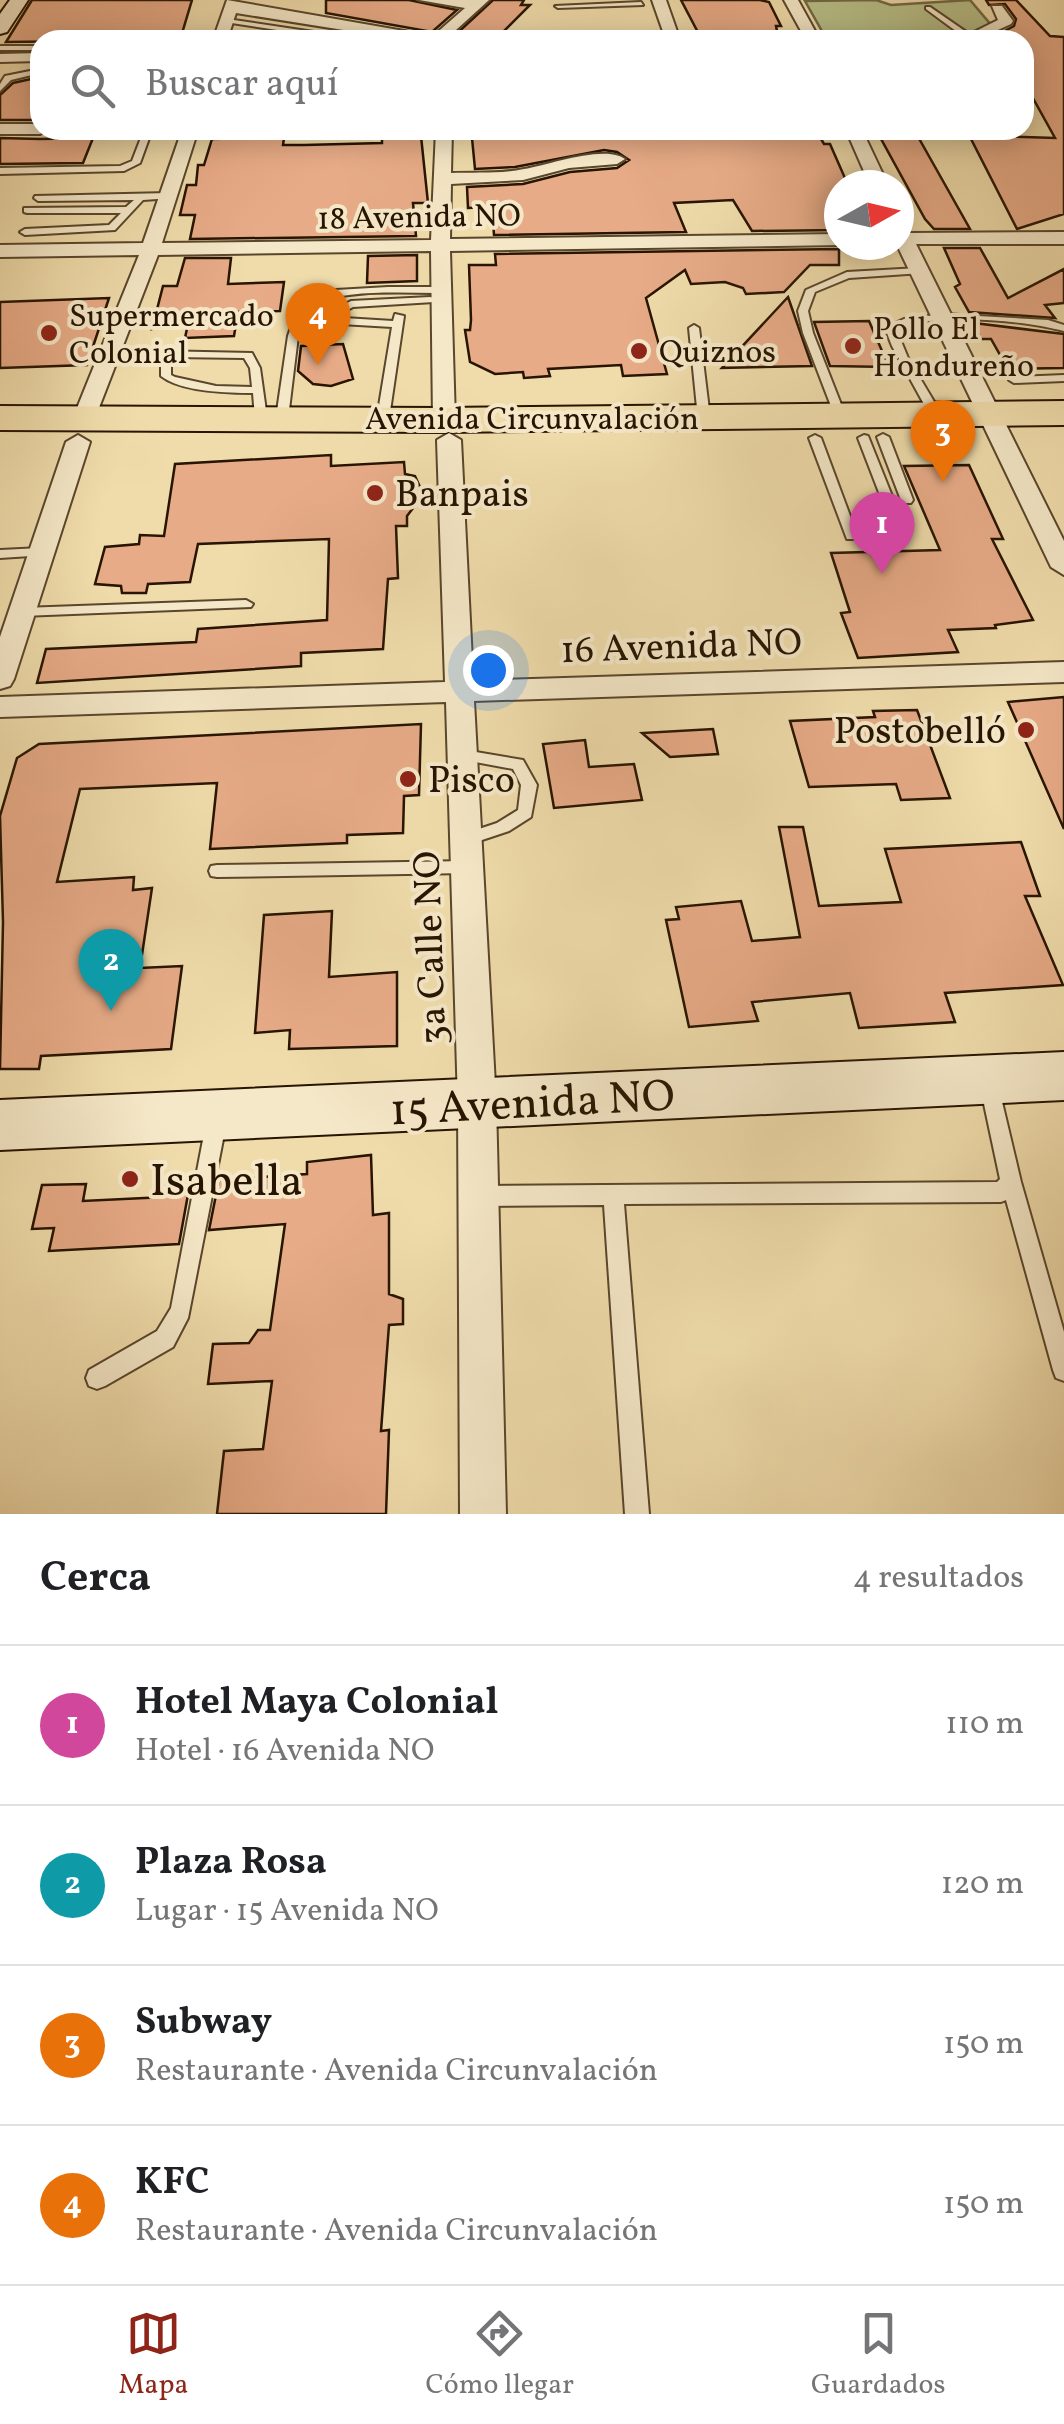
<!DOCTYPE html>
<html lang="es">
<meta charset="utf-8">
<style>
body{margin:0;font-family:Vollkorn,serif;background:#f6f6f6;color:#202124}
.compass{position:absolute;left:824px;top:170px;width:90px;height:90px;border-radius:50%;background:#fff;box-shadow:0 5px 25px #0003;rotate:82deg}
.you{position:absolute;left:488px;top:670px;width:35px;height:35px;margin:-25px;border:8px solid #fff;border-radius:50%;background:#1a73e8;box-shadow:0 0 0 15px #1a73e833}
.badge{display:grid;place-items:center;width:65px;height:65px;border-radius:50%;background:#8f2418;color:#fff;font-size:32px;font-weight:700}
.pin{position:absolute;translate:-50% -82px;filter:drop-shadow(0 2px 5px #0008)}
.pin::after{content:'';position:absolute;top:52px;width:35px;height:30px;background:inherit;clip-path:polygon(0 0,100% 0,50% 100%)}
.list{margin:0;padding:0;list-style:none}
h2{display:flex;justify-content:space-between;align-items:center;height:130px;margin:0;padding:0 40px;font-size:42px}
h2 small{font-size:32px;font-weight:400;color:#757577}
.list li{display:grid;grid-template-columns:65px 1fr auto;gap:30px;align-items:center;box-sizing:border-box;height:160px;padding:0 40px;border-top:2px solid #e0e0e0}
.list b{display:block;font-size:38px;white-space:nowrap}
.list p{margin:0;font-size:32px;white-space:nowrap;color:#757577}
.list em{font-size:32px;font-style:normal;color:#757577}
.icon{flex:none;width:55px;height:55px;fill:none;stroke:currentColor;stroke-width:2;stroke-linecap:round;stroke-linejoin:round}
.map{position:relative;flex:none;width:1064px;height:1514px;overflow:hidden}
.search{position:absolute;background:#fff;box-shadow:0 5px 25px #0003;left:30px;right:30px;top:30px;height:110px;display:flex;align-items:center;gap:25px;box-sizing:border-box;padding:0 35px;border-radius:30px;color:#757577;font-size:38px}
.sheet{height:770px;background:#fff}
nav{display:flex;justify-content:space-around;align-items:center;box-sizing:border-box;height:140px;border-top:2px solid #e0e0e0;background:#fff;font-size:28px;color:#757577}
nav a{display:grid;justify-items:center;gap:5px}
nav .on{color:#8f2418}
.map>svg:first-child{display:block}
.green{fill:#b8c089;stroke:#706a45;stroke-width:2.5}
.building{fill:#e7ab87;stroke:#271401;stroke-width:2.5}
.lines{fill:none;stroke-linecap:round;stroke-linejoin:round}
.lane-casing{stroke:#59462c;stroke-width:4}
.street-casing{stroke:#59462c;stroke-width:4}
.secondary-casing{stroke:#271401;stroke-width:4}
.highway-casing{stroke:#271401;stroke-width:4}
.lane{fill:#f5e8c8;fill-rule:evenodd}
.street{fill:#f5e8c8;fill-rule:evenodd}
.secondary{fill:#f5e8c8;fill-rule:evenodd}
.highway{fill:#f0dcab;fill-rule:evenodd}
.poi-dot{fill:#8f2418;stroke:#f5e8c8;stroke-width:4}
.labels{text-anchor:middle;stroke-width:8;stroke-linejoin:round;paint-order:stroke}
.far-street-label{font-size:32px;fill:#271401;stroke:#f5e8c8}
.far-poi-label{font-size:32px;fill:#271401;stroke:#f5e8c8;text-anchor:start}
.poi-label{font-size:38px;fill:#271401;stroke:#f5e8c8;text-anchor:start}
.street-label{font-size:38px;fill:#271401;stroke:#f5e8c8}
.near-street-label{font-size:45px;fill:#271401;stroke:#f5e8c8}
.near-poi-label{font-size:45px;fill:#271401;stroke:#f5e8c8;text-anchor:start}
</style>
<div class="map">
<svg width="1064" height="1514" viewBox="0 0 1064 1514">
<rect width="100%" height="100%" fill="#f0dcab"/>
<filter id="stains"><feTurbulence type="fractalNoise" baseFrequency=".002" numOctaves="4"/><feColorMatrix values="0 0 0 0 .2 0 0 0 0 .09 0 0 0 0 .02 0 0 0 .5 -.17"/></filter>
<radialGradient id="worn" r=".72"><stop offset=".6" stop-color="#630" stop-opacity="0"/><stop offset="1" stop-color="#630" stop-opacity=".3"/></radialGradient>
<path class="green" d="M876,0L891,5L970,0L992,26L952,40H827L805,1Z"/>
<path class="building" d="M32,0H192L180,40L6,42Z
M326,0H409L457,10L432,32L326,13Z
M493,0H524L521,5H530L495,40L453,37Z
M681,0H760L769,2L781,26H776L778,36H768L769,39L702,40Z
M986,0H1016L1050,36L1064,37V214L1017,229L969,135L1055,138L1024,82V40H1008L1003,32L1014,26L1016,19L1005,4L989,5Z
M40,77V120H0V95L13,83Z
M639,130H656L657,133L817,132L824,144H830L848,185H839V230L752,231L733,200L674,203L686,232L494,235L492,207L468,208L467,187L523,184L570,172L617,168L629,160L617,152L604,150L515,167L475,169L472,138Z
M888,135H917L970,229H934L925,219L880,137Z
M421,136L428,203H413L416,236L190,239L195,215H180L187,185H196L198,165H204L212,139L279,137L284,138L283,145H304L382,143V138Z
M0,138L40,139L93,138L83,163L0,164Z
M944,248H980L1008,298L1064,269V303L1045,305L1055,318L969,312L955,287L960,284Z
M839,249V265H810L784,292L746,294L743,288L725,282L691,284L685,270L646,298L667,374L623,376L621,365L548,369L550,376L524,378L523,372L495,374L470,362L465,330H470L471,320L469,265H496L495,254Z
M417,255V281L367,283L368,256Z
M185,258H231L228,284L284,282L280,311L238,312L234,336L185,338L189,319L152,329L163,286H177Z
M788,297L812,366L722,368Z
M109,298L87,365L0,368V302Z
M869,321L889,367L830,366L814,322Z
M974,323L1064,334V368L1008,369L991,339H981Z
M343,344L353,379L331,386L313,384L298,371L301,346Z
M331,455V466L404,462L405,474L415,476L420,487V499L407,516V526H396L398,578L388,579L383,649L301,653V666L37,683L46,649L196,642L198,629L327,620L329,539L198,544L190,582L148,584L146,593H122L121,586L95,584L105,547L139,544L140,535L164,536L175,464Z
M969,465L1003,539H992L1033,620L995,625L996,628L948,630L958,652L858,658L841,613L850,612L831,553L940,550L904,466Z
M1064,697V829L1008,702Z
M917,710L950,798L901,800L896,784L809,787L790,721L875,717L873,711Z
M421,724L419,795L404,796L403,833L347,835V843L210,849L217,783L80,789L57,882L134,877L133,890L152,888L140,968L182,966L171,1049L41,1056L39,1069H0L3,922L0,816L17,758L39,744Z
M713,729L718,754L670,757L642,733Z
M585,740L589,767L634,764L642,800L554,808L543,744Z
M779,827H803L819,906L901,902L885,849L1021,842L1040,896H1025L1063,985L945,993L955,1022L859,1028L850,993L752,1002L758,1021L689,1027L666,920L679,919L676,907L741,901L752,941L800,937Z
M332,911L329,977L397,972V1046L289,1049L290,1030L255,1033L264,915Z
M371,1155L373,1215L389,1213V1294L403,1299V1324L389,1325L381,1431L389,1430L386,1514H217L224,1451L263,1449L272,1381L208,1384L213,1344L249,1343L258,1330H270L285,1224L209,1230L219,1180L307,1174V1162Z
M191,1178L179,1244L49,1251L54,1228L32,1229L42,1185L86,1184L83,1201L165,1197L168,1179Z"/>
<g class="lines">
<g class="lane-casing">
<path id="lane" d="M641,2L643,5L558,8L555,6Z
M926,7H930L975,38L968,40L926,9Z
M227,19L314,32L318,34L314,40H306L310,35L225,22Z
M0,46H40V50H0Z
M40,69V73L11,80L0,91V84L5,76Z
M144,130H152L140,163L124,171L0,174V168L120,166L132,161Z
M169,193L173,196L172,198L143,200L115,230L25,235L20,232L25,229L109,225L121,213H27L24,212V208L126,207L134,200L38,201L34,198L35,196Z
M919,268L922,269V273L849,278L815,292L808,311L813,333L846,417L840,420L836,419L803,333L798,311L806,290L847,272Z
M388,287H439L444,290L439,293C395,293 350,289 308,305L298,336L288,418L282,421L278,420L276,418L288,336L300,301L336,290Z
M430,297L434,298V302L353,307L342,313L344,318L393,321L395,314L404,316L389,418L383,421L379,420L377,418L392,327L341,324L337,323L331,312L351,301Z
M943,314L1048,320L1064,325V331C1023,320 934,312 896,329L908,358L942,415L936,418L930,415L892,346L885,328L904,319Z
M694,325L699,328L710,418L704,421L698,418L689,328Z
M109,350L252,353L260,368L267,418L261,421L255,418L253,393C227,393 181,392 161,376V357L105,355V351ZM171,357L244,358L250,368L252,387L216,386L175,377L171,375Z
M1064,375V381L1014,383L1009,380L1014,377Z
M883,434L889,437L913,500L911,503H903L901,500L877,437Z
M815,435L821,438L856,532H890V521L858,438L864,435L868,436L902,521L900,539H847L809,438Z
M41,548L46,549V555L0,558V550Z
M246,600L253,604L251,607L22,616L15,612L22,608Z
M464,750L523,760L537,785L531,817L509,831L467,845L461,843L459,839L461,835L497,823L518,810L521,785L513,769L459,759L457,755Z
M468,861L474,862L476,867L474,872L468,873L217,877L211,876L209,871L211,866L217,865Z
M989,1077L996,1079L998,1085L1021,1182L1064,1332V1381L1056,1378L1053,1370L1006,1200L1001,1202L624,1204L649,1514H625L604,1205L479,1206L472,1203L469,1196L472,1189L479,1186L997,1182L1000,1179L980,1085L982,1079Z
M216,1115L223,1118L226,1124L188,1318L173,1347L105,1386L97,1389L89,1386L86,1378L89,1370L157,1331L171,1308L206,1124L209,1118Z"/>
</g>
<g class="street-casing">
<path id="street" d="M227,0L433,36L465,8L419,0H489L445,40H406L236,13L227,40H213Z
M652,0H666L680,40H666Z
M784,0H798L820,40H806Z
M992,6H1002L1013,21L1011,24L976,40H958L998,20Z
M40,53V61L0,62V54Z
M0,124H40V130H47L40,134H0Z
M182,130H198L162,243L431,240L436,130H452L451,173C475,172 501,174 524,169C549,165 605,144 625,159L617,164L569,168L523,180L451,184L450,239L839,234L841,245L450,251L455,420L444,427L433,420L431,251L158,255L95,418L92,423H76L73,418L139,255L0,257V245L143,243Z
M846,130H862L888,185H870Z
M899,223L905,225L910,233L1064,232V244H916L1064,541V575L1051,567L897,245Z
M449,433L461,440L473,681L1064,662V682L474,701L496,1103L506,1514H460L458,1103L446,702L0,717V697L445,682L437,440Z
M78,435L90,442L14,679L10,686L0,689V637L66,442Z"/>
</g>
<g class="secondary-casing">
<path id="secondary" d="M10,0H28L7,32L0,34V14Z
M1064,1052V1100L0,1150V1100Z"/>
</g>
<g class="highway-casing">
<path id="highway" d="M1064,401V425L444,432L0,430V406L444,408Z"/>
</g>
<use href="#lane" class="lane"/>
<use href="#street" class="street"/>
<use href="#secondary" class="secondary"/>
<use href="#highway" class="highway"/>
</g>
<g class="poi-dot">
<circle cx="49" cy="333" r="10"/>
<circle cx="853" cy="346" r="10"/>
<circle cx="639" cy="351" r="10"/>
<circle cx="375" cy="493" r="10"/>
<circle cx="1026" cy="730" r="10"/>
<circle cx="408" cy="779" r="10"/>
<circle cx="130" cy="1179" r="10"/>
</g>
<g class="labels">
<g class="far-street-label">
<text transform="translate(419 216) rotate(-1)" y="11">18 Avenida NO</text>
<text x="532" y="429">Avenida Circunvalación</text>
</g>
<g class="far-poi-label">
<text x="69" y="326">Supermercado<tspan x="69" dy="37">Colonial</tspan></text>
<text x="873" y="339">Pollo El<tspan x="873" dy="37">Hondureño</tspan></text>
<text x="659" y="362">Quiznos</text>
</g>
<g class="poi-label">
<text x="395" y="506">Banpais</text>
<text x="1006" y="743" text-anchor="end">Postobelló</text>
<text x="428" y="792">Pisco</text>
</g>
<g class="street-label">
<text transform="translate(681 645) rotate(-2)" y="13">16 Avenida NO</text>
<text transform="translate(429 948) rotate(-92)" y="13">3a Calle NO</text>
</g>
<g class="near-street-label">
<text transform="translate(532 1101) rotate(-3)" y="16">15 Avenida NO</text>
</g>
<g class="near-poi-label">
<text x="150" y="1195">Isabella</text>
</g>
</g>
<rect width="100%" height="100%" filter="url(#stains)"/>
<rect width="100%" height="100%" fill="url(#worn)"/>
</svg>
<svg class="compass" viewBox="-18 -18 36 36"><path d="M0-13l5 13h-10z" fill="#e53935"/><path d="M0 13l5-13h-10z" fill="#757577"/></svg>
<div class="you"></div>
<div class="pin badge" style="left:882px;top:574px;background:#d1479c">1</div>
<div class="pin badge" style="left:111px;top:1011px;background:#0f9aa8">2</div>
<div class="pin badge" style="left:943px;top:482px;background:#e8710a">3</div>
<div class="pin badge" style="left:318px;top:365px;background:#e8710a">4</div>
<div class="search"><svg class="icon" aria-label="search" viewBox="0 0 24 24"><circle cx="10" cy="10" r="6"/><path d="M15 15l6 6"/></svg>Buscar aquí</div>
</div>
<section class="sheet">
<h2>Cerca<small>4 resultados</small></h2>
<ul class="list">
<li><span class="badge" style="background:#d1479c">1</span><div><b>Hotel Maya Colonial</b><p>Hotel · 16 Avenida NO</p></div><em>110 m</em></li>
<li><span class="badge" style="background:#0f9aa8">2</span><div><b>Plaza Rosa</b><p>Lugar · 15 Avenida NO</p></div><em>120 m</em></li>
<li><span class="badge" style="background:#e8710a">3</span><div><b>Subway</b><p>Restaurante · Avenida Circunvalación</p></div><em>150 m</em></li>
<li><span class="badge" style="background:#e8710a">4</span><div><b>KFC</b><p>Restaurante · Avenida Circunvalación</p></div><em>150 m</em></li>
</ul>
</section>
<nav>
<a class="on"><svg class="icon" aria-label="map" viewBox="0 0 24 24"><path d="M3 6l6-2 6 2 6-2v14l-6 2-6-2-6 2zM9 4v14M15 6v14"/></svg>Mapa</a>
<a><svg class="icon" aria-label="directions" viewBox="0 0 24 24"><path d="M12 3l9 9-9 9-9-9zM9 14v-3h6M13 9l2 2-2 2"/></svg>Cómo llegar</a>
<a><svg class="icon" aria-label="saved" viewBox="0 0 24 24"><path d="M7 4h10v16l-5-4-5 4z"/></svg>Guardados</a>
</nav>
